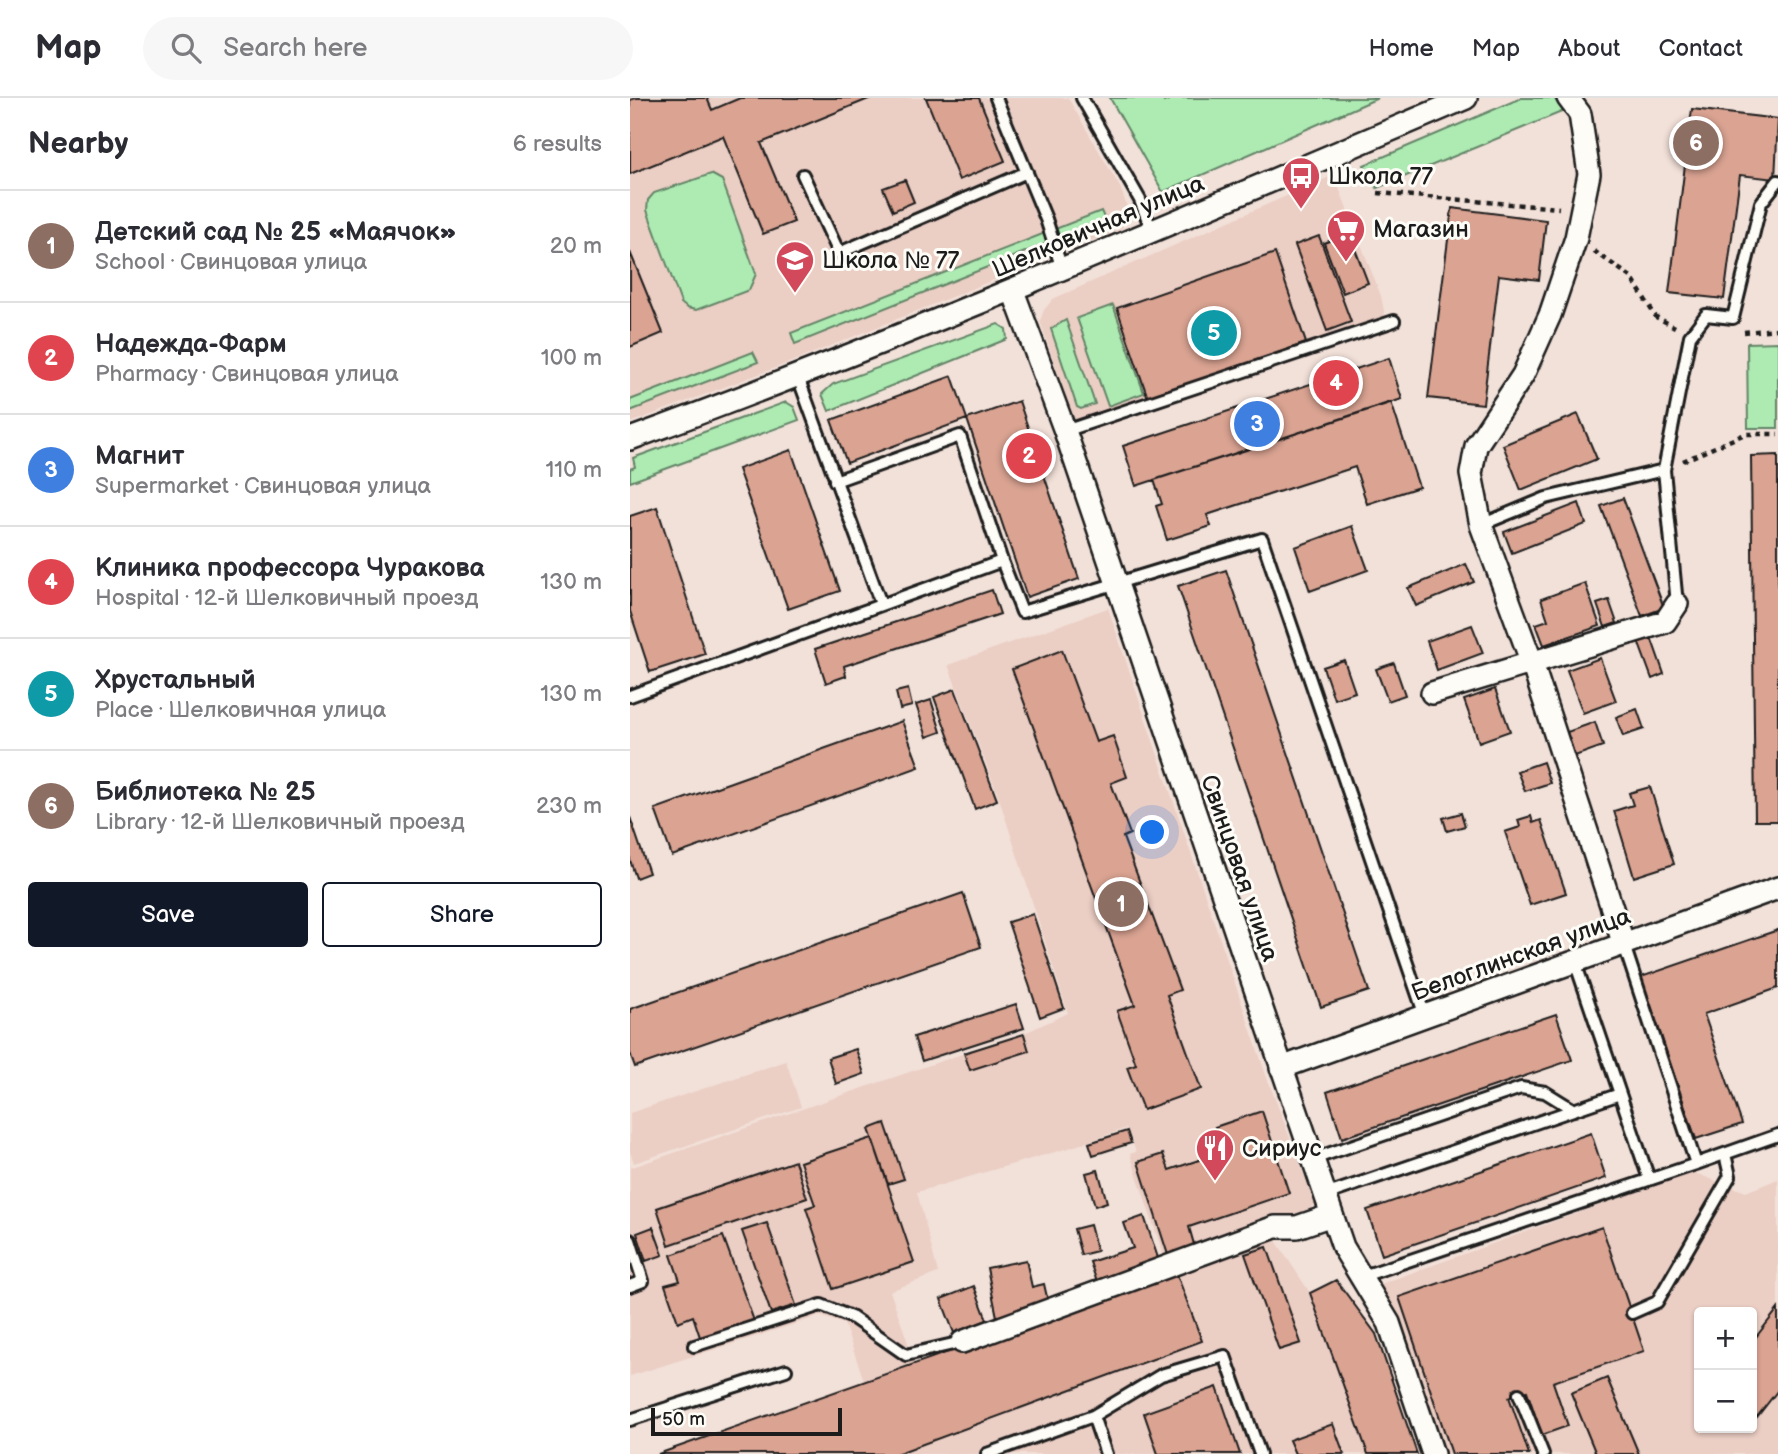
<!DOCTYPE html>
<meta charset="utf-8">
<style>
body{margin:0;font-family:"Balsamiq Sans",sans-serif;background:#f7f7f7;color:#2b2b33}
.controls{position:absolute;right:21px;bottom:21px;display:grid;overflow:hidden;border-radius:7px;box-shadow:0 2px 5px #0004}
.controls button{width:63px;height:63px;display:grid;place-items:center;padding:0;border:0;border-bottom:2px solid #e1e1e2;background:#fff;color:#2b2b33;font:35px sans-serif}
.scale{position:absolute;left:21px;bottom:18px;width:191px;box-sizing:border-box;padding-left:7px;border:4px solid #1c1c1c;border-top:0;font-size:19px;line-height:24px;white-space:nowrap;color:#1c1c1c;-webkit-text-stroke:5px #fdfcf7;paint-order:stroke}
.you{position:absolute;left:523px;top:735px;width:24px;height:24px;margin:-18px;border:5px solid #fff;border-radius:50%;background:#1a73e8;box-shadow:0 0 0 10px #1a73e833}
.badge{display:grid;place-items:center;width:46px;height:46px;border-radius:50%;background:#111827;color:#fff;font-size:23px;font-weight:700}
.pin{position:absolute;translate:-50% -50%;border:4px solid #fff;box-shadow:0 2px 7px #0006}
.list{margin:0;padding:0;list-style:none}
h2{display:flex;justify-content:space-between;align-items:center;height:91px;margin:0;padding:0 28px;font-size:30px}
h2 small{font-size:23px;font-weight:400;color:#7c7c81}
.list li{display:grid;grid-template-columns:46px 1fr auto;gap:21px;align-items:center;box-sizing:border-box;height:112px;padding:0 28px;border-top:2px solid #e1e1e2}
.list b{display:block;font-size:26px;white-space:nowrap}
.list p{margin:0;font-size:23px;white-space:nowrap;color:#7c7c81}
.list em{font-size:23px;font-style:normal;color:#7c7c81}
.actions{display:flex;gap:14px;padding:21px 28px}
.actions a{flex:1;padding:16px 0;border:2px solid #111827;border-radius:7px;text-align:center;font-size:24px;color:#111827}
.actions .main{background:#111827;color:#fff}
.icon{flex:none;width:38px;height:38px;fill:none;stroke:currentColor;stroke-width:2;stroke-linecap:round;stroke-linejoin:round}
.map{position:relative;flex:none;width:1148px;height:1356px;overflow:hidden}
header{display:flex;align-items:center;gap:42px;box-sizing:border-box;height:98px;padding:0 35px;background:#fff;border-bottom:2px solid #e1e1e2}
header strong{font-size:33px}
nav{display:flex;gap:38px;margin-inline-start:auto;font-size:24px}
.search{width:490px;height:63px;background:#f7f7f7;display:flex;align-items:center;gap:18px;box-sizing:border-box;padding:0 24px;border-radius:38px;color:#7c7c81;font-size:26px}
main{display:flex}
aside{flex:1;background:#fff}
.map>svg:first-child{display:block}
.built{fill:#ebcec4;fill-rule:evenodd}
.green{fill:#adebb2;stroke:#648467;stroke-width:2}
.building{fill:#daa392;stroke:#1c1c1c;stroke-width:2}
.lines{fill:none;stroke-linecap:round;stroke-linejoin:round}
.service-casing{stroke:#1c1c1c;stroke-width:16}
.minor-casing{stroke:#1c1c1c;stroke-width:26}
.path{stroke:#1c1c1c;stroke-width:4.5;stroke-dasharray:5 5;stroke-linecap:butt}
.service{stroke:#fdfcf7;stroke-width:10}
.minor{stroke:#fdfcf7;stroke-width:21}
.labels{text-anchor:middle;stroke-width:6;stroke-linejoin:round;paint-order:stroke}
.poi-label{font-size:24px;fill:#1c1c1c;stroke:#fdfcf7;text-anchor:start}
.street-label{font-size:24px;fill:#1c1c1c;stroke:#fdfcf7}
</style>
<header>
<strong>Map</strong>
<div class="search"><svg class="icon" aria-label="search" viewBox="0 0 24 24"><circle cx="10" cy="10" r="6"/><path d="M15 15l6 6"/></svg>Search here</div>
<nav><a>Home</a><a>Map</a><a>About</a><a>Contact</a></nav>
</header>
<main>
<aside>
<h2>Nearby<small>6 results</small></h2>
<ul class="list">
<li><span class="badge" style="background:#8d6e63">1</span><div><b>Детский сад № 25 «Маячок»</b><p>School · Свинцовая улица</p></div><em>20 m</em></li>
<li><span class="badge" style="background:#e0444e">2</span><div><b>Надежда-Фарм</b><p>Pharmacy · Свинцовая улица</p></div><em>100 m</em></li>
<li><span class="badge" style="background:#3f7fe0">3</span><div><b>Магнит</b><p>Supermarket · Свинцовая улица</p></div><em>110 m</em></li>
<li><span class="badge" style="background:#e0444e">4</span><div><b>Клиника профессора Чуракова</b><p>Hospital · 12-й Шелковичный проезд</p></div><em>130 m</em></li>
<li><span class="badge" style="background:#0f9aa8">5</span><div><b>Хрустальный</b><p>Place · Шелковичная улица</p></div><em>130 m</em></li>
<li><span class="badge" style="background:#8d6e63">6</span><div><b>Библиотека № 25</b><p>Library · 12-й Шелковичный проезд</p></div><em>230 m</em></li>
</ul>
<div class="actions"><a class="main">Save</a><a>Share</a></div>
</aside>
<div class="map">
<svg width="1148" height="1356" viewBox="0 0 1148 1356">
<rect width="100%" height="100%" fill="#f2e1d9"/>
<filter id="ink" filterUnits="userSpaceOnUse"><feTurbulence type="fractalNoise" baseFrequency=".0143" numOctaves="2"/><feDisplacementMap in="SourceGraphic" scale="14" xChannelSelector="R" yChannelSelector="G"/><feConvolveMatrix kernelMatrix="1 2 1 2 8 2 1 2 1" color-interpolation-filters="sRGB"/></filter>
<g filter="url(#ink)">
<path class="built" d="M0,0H438L491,91L499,115L492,130L166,262L0,325Z
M704,77L751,198L755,218L446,327L410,223L414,212L423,201Z
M478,510L637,980L685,1105L679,1112L536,1165L500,1056L506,1054L497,1030L442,1049L287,1094L308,1175L260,1193L285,1265L643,1138L680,1195L738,1356H28L234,1282L214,1226L190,1218L0,1278V1070L399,933L438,915L368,697L318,567Z
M156,963L171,1009L4,1065L0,1054V1015Z
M1062,1074L1116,1094L1148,1081V1356H814L766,1221L748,1187ZM1069,1214H1122V1330H1069Z"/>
<path class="green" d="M480,0H532L534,4L543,0H748L533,94Z
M891,0H924L934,13L747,90L734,67Z
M81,76L92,82L126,176L119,192L66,212L57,210L51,205L17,112L18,102L24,95Z
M471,113L475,122L165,246L161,235Z
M483,207L514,295L478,308L447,220Z
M436,222L465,306L451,311L447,309L421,231Z
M368,226L376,231L377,241L199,313L192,296L203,286Z
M1148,244V330H1118L1117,245Z
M123,254L128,264L0,313V302Z
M156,304L164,309L169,322L0,384V371L5,369L3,360Z"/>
<path class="building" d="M6,0H77L82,12L110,0H241L131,45L164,124L133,136L93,38L0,76V2Z
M296,0H349L375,63L329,82Z
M1062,11L1148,21L1145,81L1110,77L1094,201L1039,195Z
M275,82L284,104L263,113L253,90Z
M822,110L916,122L909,182L869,177L853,306L798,300Z
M719,135L738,185L713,195L694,145Z
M689,138L721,224L697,233L665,147Z
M0,154L33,235L0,249Z
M645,155L676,245L518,300L487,210Z
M759,260L772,301L506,388L493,348Z
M322,278L337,321L217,365L201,322Z
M389,303L449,481L397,499L337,321Z
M761,304L789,389L737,406L725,369L577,417L581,428L537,442L526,408L532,406L524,382Z
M948,316L967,361L891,392L873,347Z
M161,352L210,493L158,511L108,371Z
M1148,357V723H1125L1121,358Z
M993,400L1034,510L1012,518L971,408Z
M949,405L956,426L882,455L874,434Z
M27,409L75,556L20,574L0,513V418Z
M722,428L738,472L680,493L665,449Z
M836,466L844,484L786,508L778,490Z
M596,472L739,893L691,909L548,488Z
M955,485L970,528L914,547L906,526L918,522L911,501Z
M362,492L370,516L214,568L216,578L196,585L185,551Z
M979,502L987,525L975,529L967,506Z
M842,527L853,555L807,572L797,543Z
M1021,539L1034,576L1022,581L1008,543Z
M432,552L466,644L483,638L497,679L481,685L500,736L493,739L550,892L537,897L571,991L513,1012L497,969L506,966L487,913L505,907L382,571Z
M970,560L986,603L953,615L937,572Z
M714,562L725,594L704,601L693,569Z
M764,565L775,597L758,603L746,571Z
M278,591L282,608L270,611L266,594Z
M325,591L367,702L345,711L304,599Z
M865,591L880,633L849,644L834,602Z
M301,602L311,634L297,639L286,607Z
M1007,611L1014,631L993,638L986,619Z
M272,623L289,669L42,758L25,711Z
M965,624L973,648L945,658L937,634Z
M913,664L920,685L895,693L887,673Z
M1020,689L1044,766L1004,779L984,713L1003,707L999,695Z
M831,715L835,728L817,733L813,720Z
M901,718L903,725L911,722L936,795L900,807L875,734L890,729L888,722Z
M0,719L19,775L6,780L0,762Z
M333,795L351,849L5,969L0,955V911Z
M403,816L434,910L410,919L378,824Z
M1148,832V890L1074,916L1112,1026L1066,1041L1011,879Z
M386,906L394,930L292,963L284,939Z
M926,916L942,962L712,1040L697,994Z
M394,936L399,953L340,972L334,955Z
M226,951L234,976L206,986L198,960Z
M632,1013L659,1095L559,1129L565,1150L539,1160L508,1064L533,1056L539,1072L593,1054L585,1029Z
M255,1025L274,1081L258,1086L239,1031Z
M497,1033L501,1045L463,1057L459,1045Z
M961,1035L976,1080L752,1157L737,1112Z
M242,1040L284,1164L203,1191L176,1110L185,1107L170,1064Z
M165,1063L177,1100L39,1147L27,1110Z
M468,1072L477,1104L465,1108L456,1075Z
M514,1118L529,1163L467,1184L460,1164L503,1150L494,1125Z
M137,1125L166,1207L141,1215L112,1133Z
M460,1127L467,1153L451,1157L444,1131Z
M23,1129L33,1157L16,1163L7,1135Z
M972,1129L1014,1253L923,1284L938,1328L912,1337L897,1293L879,1299L899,1356H822L769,1199Z
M93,1138L124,1223L71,1242L63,1218L48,1224L35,1187L50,1183L41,1157Z
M637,1149L671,1245L649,1252L615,1156Z
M396,1162L402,1189L414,1186L419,1208L367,1219L357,1170Z
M546,1174L572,1243L266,1356H28Z
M706,1182L746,1236L787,1356H738L680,1195Z
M344,1188L357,1222L324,1235L311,1201Z
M1148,1211V1292L1127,1319L1122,1314V1244Z
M977,1280L1009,1356H966L941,1295Z
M587,1289L610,1356H528L514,1315Z
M703,1326L714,1356H665L659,1342Z"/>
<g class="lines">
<g class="service-casing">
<path id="service" d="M366,0L416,121L432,171
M452,0L510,102L522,133
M173,77L209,155L397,74
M168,279L251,506
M435,333L764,223
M205,383L330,338L372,463
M851,427L916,400L1034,372
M1047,506L1034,372L1060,238L1076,217L1103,220L1131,105L1148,83
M0,598L372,463L392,514L632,441L795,918
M994,847L1066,1066L1148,1037
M945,864L1019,1081
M683,1061L891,990L915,994L944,1012
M695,1097L990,996
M0,1142L13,1183L0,1188
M730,1179L1066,1066
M1002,1215L1027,1204L1100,1078L1095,1056
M64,1248L191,1207L223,1220L276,1257L332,1244
M889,1296L913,1356
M463,1318L531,1277L595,1258L630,1356
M0,1322L156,1272
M357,1356L463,1318L476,1356"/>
</g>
<g class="minor-casing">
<path id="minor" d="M938,0L950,16L959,76L946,140L920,217L893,277L846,348L841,376L851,427L902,565L994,847
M383,193L435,333L713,1149L759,1225L803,1356
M0,341C283,237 559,118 836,0
M802,595L1035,524L1047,506
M651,970L1148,790
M332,1244L645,1129H667L702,1117"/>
</g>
<path class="path" d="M748,95L929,110
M964,153L1001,179L1026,219L1045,229
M1114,234L1148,231
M1053,363L1115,336H1148"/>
<use href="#service" class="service"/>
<use href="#minor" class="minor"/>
</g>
</g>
<defs>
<g id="bus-pin" transform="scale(2.0125)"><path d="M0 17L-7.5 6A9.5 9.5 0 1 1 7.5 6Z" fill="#d1495b" stroke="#fdfcf7"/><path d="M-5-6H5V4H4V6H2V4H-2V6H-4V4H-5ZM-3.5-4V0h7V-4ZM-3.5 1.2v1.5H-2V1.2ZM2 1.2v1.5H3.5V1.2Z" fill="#fff"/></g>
<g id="supermarket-pin" transform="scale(2.0125)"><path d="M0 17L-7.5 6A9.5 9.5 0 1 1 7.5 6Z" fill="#d1495b" stroke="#fdfcf7"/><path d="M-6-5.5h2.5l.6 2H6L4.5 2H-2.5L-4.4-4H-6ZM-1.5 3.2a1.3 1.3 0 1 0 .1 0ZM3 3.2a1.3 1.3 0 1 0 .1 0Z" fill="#fff"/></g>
<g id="school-pin" transform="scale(2.0125)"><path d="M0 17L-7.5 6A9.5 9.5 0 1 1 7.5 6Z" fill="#d1495b" stroke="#fdfcf7"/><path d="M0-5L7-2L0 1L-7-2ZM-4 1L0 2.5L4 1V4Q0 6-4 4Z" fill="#fff"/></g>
<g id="restaurant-pin" transform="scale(2.0125)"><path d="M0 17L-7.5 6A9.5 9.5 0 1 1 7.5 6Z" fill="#d1495b" stroke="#fdfcf7"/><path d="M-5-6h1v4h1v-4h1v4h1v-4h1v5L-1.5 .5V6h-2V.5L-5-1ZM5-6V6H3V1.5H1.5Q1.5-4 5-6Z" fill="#fff"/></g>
</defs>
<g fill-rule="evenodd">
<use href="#bus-pin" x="671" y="78"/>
<use href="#supermarket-pin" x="716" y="131"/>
<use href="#school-pin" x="165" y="162"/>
<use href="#restaurant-pin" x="585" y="1050"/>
</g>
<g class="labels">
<g class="poi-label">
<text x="698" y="86">Школа 77</text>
<text x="743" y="139">Магазин</text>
<text x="192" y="170">Школа № 77</text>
<text x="612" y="1058">Сириус</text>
</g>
<g class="street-label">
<text transform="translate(468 128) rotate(-23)" y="8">Шелковичная улица</text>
<text transform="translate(610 770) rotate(71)" y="8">Свинцовая улица</text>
<text transform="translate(891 856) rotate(-20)" y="8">Белоглинская улица</text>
</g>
</g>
</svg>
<div class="controls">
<button>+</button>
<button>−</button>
</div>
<div class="scale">50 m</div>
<div class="you"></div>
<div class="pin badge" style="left:491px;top:806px;background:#8d6e63">1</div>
<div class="pin badge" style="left:399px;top:358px;background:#e0444e">2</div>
<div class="pin badge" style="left:627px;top:326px;background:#3f7fe0">3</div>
<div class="pin badge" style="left:706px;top:285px;background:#e0444e">4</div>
<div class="pin badge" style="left:584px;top:235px;background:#0f9aa8">5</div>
<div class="pin badge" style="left:1066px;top:45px;background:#8d6e63">6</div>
</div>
</main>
